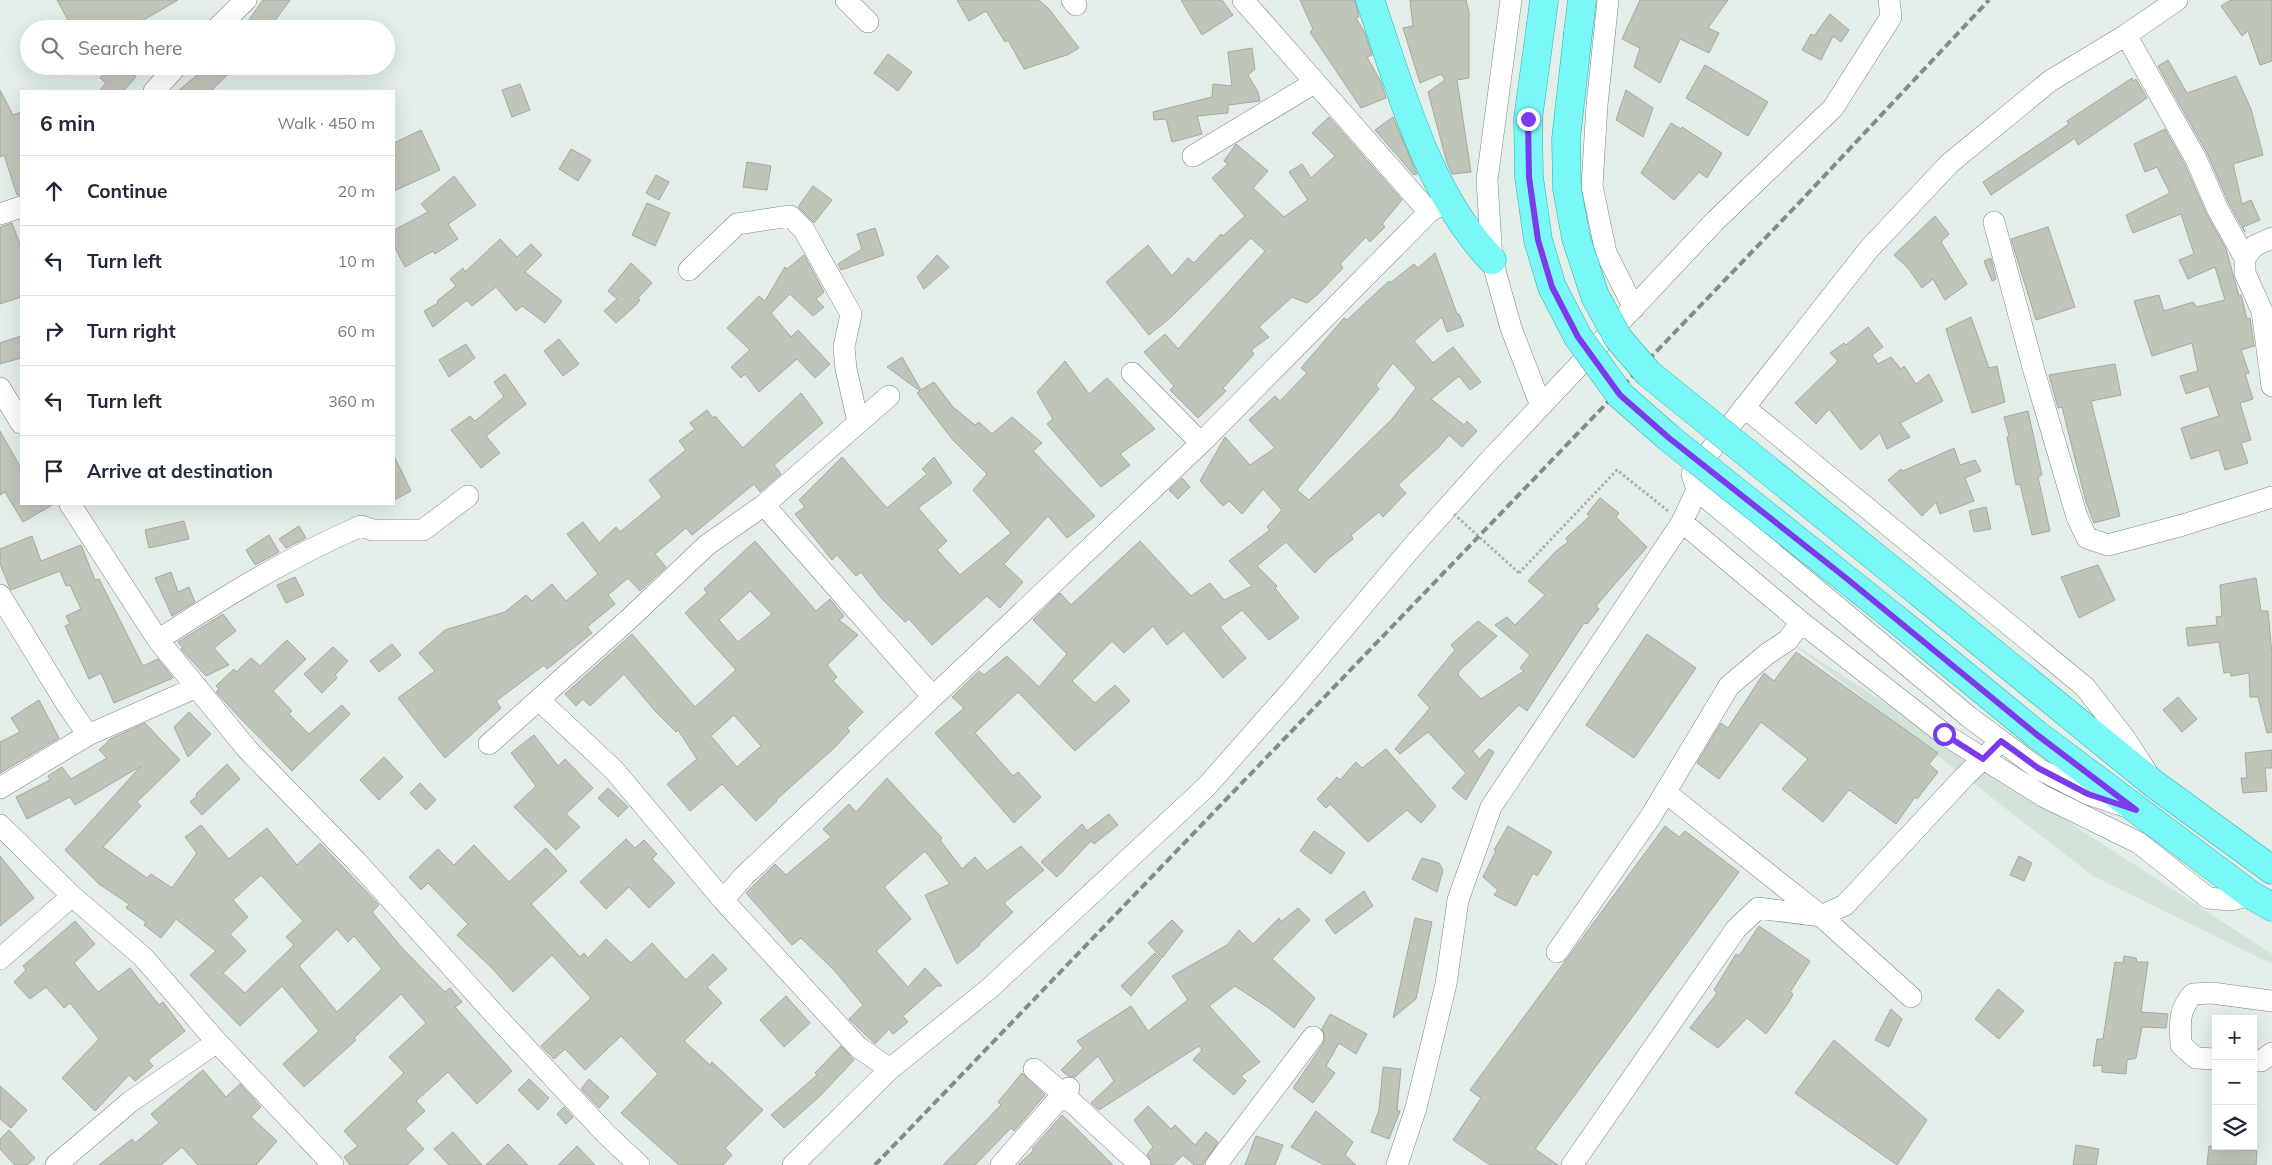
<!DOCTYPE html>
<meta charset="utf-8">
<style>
body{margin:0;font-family:Mulish,sans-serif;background:#f2f2f3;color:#1f2937}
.controls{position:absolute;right:15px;bottom:15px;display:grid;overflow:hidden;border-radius:0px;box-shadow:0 5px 20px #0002}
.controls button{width:45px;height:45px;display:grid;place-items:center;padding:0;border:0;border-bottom:1px solid #e0e1e3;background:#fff;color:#1f2937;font:25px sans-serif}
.stop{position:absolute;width:15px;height:15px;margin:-11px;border:4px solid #7c3aed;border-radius:50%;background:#fff}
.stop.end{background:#7c3aed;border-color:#fff;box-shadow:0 1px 5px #0008}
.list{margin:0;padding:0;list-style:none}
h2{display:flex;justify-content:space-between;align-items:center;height:65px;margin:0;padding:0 20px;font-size:21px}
h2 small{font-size:16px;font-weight:400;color:#747a83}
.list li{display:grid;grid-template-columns:32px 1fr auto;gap:15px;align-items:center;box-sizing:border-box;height:70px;padding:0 20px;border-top:1px solid #e0e1e3}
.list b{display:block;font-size:19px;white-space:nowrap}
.list em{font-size:16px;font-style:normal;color:#747a83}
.icon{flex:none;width:28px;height:28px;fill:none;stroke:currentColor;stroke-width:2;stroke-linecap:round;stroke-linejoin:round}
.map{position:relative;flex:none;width:2272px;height:1165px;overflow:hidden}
.search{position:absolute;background:#fff;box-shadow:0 5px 20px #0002;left:20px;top:20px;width:375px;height:55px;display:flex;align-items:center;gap:12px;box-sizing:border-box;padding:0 18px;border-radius:28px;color:#747a83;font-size:19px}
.panel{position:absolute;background:#fff;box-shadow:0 5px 20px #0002;left:20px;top:90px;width:375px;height:415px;border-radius:0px}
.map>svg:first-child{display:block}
.built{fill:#d1e3d8}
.building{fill:#c0c5ba;stroke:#a4a89d;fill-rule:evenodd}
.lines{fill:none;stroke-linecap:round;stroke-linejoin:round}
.minor-casing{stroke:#7c8781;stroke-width:22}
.major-casing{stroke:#28b2b0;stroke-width:29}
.path{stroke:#a7b1ab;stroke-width:3;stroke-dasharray:2.5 2.5;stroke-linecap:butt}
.minor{stroke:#fff;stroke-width:21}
.major{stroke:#7af8f8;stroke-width:28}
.rail{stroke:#848c87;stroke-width:4;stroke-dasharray:8 4;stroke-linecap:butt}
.major-bridge-casing{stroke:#28b2b0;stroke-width:29;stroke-linecap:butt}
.path-bridge{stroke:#a7b1ab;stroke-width:3;stroke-dasharray:2.5 2.5;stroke-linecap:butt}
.major-bridge{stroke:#7af8f8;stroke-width:28}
.route{stroke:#7c3aed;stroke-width:6}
</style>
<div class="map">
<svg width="2272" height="1165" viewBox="0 0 2272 1165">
<rect width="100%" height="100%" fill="#e2eee7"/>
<path class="built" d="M1788,640L2272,954V964L2093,876Z"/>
<path class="building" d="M57,0H178L128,29H73Z
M263,0H290L269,29H259L248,21Z
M957,0H1039L1049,9L1079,48L1067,55L1024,69L1008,40L1005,42L986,11L969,21Z
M1181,0H1222L1233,15L1202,35Z
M1300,0H1355L1359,17L1356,18L1365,33L1372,55L1367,57L1381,82L1386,98L1361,108L1310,32L1313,29Z
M1410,0H1466L1469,12V78L1457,80L1471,172L1452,174L1447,163L1428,92L1445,80L1441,74L1420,83L1403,28L1413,26Z
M1640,0H1728L1708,28L1719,33L1709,53L1680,39L1660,83L1634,67L1640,48L1622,39Z
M2231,0H2272V61L2260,65L2248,31L2242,36L2221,6Z
M1830,14L1849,30L1841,42L1833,36L1821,60L1802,50L1811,34L1814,36Z
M1252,48L1255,69L1248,75L1258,92L1260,101L1228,105V113L1197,116L1202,134L1172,142L1166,119L1154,120L1153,112L1212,97L1213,84L1232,86L1228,52Z
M888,54L912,72L898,91L874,73Z
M2168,60L2187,93L2236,76L2251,109L2263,155L2233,164L2242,204L2251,200L2260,220L2243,227L2245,232L2229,204L2207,153L2158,66Z
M1705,65L1768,102L1748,136L1686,98Z
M111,66H125L136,77L123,91H99L106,83L100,78Z
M208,66H236L211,91H178Z
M2132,78L2134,81L2136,79L2147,98L2078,145L2075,138L1991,195L1983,182L2069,124L2067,121Z
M520,84L530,110L512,117L502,90Z
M0,90L13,115L21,112V195H17L4,155L0,157Z
M1626,90L1653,108L1643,137L1616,120Z
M1329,117L1402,200L1382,224L1385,227L1370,242L1366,237L1340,264L1343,268L1317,295L1307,303L1292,297L1259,327L1269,337L1251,350L1254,354L1223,388L1226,391L1198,418L1170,390L1174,386L1144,352L1165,334L1178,349L1265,251L1251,238L1170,318L1149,335L1106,282L1148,245L1172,276L1188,258L1194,263L1221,234L1223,236L1245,216L1212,178L1228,164L1224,161L1236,144L1268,171L1253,188L1284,217L1308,200L1289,172L1302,164L1311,178L1335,156L1312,133Z
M1393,117L1417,174L1414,175L1375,130Z
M1671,123L1681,129L1682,127L1722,153L1707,178L1699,172L1674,200L1641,173Z
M2165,129L2185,165L2207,215L2226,249L2239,296L2241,295L2247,319L2250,318L2254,346L2241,350L2249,373L2245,374L2253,399L2240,403L2251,440L2241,443L2248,463L2225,470L2219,450L2191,459L2181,428L2219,416L2209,386L2186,394L2180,376L2198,371L2192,343L2152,356L2134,301L2159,295L2164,311L2193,302L2197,307L2225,300L2215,267L2188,279L2179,260L2194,254L2181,214L2133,233L2126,215L2170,193L2157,167L2145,172L2134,144Z
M421,130L440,170L394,191V143Z
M571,149L591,160L578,181L559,169Z
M747,162L771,166L767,190L743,187Z
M656,175L669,182L659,200L646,193Z
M454,176L476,205L448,224L458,239L435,254L433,251L405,267L394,246V230L428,212L421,204Z
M813,186L832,200L814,223L798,207Z
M647,203L670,213L655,246L632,235Z
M1935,216L1949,234L1941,242L1967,284L1945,300L1933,279L1922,288L1908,268L1894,255Z
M12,223L21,247V297L0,304V227Z
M2048,227L2075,307L2036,320L2011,239Z
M875,228L884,255L841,270L838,264L862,249L857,234Z
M500,239L517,257L531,244L542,255L525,272L562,301L545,323L522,306L516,311L496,287L472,306L467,300L433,327L424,311L438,303L437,301L456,286L450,279L463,268L465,272Z
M1435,253L1457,314H1459L1464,326L1447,332L1442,317L1414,341L1433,363L1453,347L1481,382L1470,390L1459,376L1431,399L1464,425L1467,421L1477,431L1462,447L1449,435L1438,448L1398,485L1406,493L1383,517L1379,512L1351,535L1353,539L1329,558L1315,573L1286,542L1257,566L1277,586L1275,588L1299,618L1269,640L1242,610L1220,627L1246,658L1223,678L1184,631L1167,645L1153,626L1124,653L1112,641L1072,681L1095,703L1115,685L1130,701L1075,751L1018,692L975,733L1013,776L1018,772L1041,797L1014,823L935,733L964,708L952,697L979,671L984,675L1007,656L1039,687L1067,654L1033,620L1060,593L1071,605L1140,541L1191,596L1210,583L1224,600L1252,586L1229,561L1270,530L1267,527L1282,510L1263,489L1242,514L1229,501L1223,506L1200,481L1225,437L1250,465L1275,448L1249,420L1275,396L1280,401L1307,373L1301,368L1344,318L1347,320L1389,281L1390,283L1414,264L1418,268ZM1393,363L1416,388L1392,419L1309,500L1297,490L1379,389L1376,385Z
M804,255L824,292L816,299L824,307L813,316L790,294L771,313L791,337L798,330L830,364L815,378L797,359L759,392L745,374L741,378L731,367L750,350L727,328L759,296L765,301L785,267L787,269Z
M937,255L949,267L924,289L917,277Z
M1991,258L1996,279L1992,281L1984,261Z
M631,263L652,283L638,298L640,300L635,306L616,323L604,311L617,299L608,291Z
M1971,317L1989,368L1997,366L2005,402L1972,413L1946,329Z
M1868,327L1883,347L1872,355L1878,364L1891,357L1901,369L1904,366L1916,384L1929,374L1943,401L1900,423L1910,437L1887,449L1880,433L1861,450L1829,409L1816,424L1795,403L1838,361L1830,353L1844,343L1846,345Z
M21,336V358L0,364V343Z
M559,339L579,364L563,376L544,351Z
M466,344L475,358L449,377L439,360Z
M902,357L921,390L934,382L953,407L975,425L979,422L992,434L1012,417L1042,443L1033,451L1095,516L1067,538L1048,516L1004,564L1023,582L1000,608L987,596L932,645L909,619L905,622L882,599L861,572L856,576L837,555L832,560L795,514L805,507L799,500L842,457L887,508L927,474L922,469L934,457L952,483L918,508L947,541L937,550L960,575L1011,533L973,490L987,474L952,439L917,393L920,391L887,367Z
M1065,361L1089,394L1107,378L1155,429L1120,454L1130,465L1101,487L1047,424L1053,419L1037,392Z
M2115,364L2121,395L2091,401L2120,516L2094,523L2086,502L2062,407L2058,408L2049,375Z
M505,374L526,404L486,436L500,453L481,468L451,430L470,416L475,421L504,397L494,382Z
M801,393L823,423L774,465L781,474L760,492L754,484L692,535L686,528L655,554L666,567L640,591L628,578L608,595L615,604L587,627L592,633L547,669L544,665L496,701L501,708L445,758L398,698L435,671L419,653L445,630L505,612L526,595L532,601L552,584L566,601L598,574L567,534L583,522L599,543L616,527L620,532L662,497L649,480L686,450L679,441L695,429L690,423L707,410L713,418L715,416L743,448Z
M2028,411L2042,475L2038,477L2050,531L2032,535L2020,484L2016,485L2007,437L2009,436L2004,417Z
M0,431L21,468V504H54L23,522L5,492L0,495Z
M1954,448L1960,465L1975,460L1981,471L1965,478L1974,501L1940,514L1936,502L1922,516L1888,480L1901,469L1903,471Z
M394,456L411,491L394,500Z
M1182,478L1190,487L1178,499L1169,490Z
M1600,498L1619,513L1616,517L1647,547L1596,606L1599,609L1587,624L1584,623L1527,711L1519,705L1473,751L1479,759L1489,749L1494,752L1466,800L1452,788L1466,773L1428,732L1400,754L1395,749L1430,708L1418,695L1455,650L1451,645L1478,621L1497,636L1459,671L1458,675L1481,699L1524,671L1520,668L1530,655L1495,625L1507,617L1515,625L1545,595L1528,581L1555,552L1568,542L1566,538L1590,516L1587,514Z
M1986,507L1991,529L1974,532L1969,511Z
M184,521L189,539L149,548L145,530Z
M299,526L306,538L286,548L279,539Z
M269,535L279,552L255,565L246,550Z
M32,536L41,561L81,545L95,580L99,579L143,666L158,659L173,678L114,703L101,673L89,679L65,626L70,624L66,616L81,609L70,585L66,586L60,571L11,590L9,586L0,564V549Z
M755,541L816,611L830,599L844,616L839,620L858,635L827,665L837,677L833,681L863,712L847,728L850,731L834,748L776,800L777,801L756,821L722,784L690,811L667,784L697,759L678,730L676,732L655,711L624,674L590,706L583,699L576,706L565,694L632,634L695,707L736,670L685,613L707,593L704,589ZM750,591L772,614L738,642L719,620ZM734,715L761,746L737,767L711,736Z
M2098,565L2115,600L2079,618L2061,577Z
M171,572L178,592L189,587L195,602L172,616L155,578Z
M295,577L304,595L286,603L277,585Z
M2256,578L2261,611H2268L2272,655V732L2267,733L2258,697H2250L2249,673L2231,676L2230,672L2224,673L2219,642L2188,646L2186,628L2217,625L2216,617L2222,616L2220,585Z
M223,614L236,631L214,648L229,665L206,676L181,649L183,648L178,642Z
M1647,634L1696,668L1634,758L1586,725Z
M287,640L306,659L273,691L292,711L289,714L309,734L342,705L350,714L292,771L240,718L216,692L219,689L216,686L234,669L236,672L251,658L260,666Z
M392,644L401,655L379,672L370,661Z
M333,647L348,661L335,675L337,678L322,693L304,674Z
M1796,652L1938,753L1929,764L1938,772L1917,799L1915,797L1896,824L1849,790L1823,822L1782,789L1808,759L1761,722L1719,779L1697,763L1721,723L1728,728L1764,673L1774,681Z
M2178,697L2197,719L2182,732L2163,710Z
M39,700L59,738L0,773V742L20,732L11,718Z
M189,712L211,734L188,757L174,727Z
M145,723L180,760L137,802L141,806L103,847L147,878L151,874L172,888L197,853L185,837L201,825L229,859L267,828L297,865L320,843L379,905L372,912L403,949L445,992L450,988L462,1002L455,1007L512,1071L477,1104L448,1072L416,1101L425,1111L405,1129L424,1149L407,1165H350L344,1157L358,1146L344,1131L404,1073L389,1057L426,1023L401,994L354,1038L356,1040L304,1087L283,1064L319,1031L282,986L240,1026L190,975L216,951L176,919L161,938L144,925L146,922L126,908L129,904L99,884L65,850L141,766L75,805L70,797L27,819L16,797L50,780L48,776L62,767L71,779L107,758L99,750L110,739ZM261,875L303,921L286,937L294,945L245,993L223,973L246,951L230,934L248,917L233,900ZM337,929L348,942L354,936L382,969L337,1012L299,966Z
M534,735L558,766L565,759L593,788L566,814L580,827L556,850L514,807L536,786L511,753Z
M1386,749L1436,806L1421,823L1407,810L1368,842L1330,804L1326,808L1317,799L1337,777L1340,780L1356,762L1362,768Z
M2272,750V768H2265L2267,791L2243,793L2241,778H2247L2245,753Z
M384,757L403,777L379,800L360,780Z
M227,764L240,779L202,815L190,802L197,796L196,794Z
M887,778L942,838L940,840L962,869L975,857L987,871L1021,846L1044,870L1004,903L1013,912L979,944L980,945L957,964L925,895L950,884L925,851L884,887L911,919L876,951L908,987L925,968L942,986H937L903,1016L908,1022L893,1034L889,1029L875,1044L849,1019L863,1005L834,970L801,938L792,945L746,893L775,864L786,875L831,837L823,829L849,804L856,812Z
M420,783L436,800L426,810L410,793Z
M608,788L628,807L618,817L598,798Z
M1109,814L1118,825L1094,844L1091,841L1057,877L1041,862L1082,824L1087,831Z
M1508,826L1552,852L1537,876L1533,873L1516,906L1494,895L1498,890L1483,877L1496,851L1494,850Z
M1665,826L1679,837L1685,831L1739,872L1535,1149L1558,1165H1490L1453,1140L1481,1098L1470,1090Z
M1314,831L1345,853L1331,874L1300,851Z
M626,839L635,848L644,840L657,854L652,859L675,883L649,908L629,887L606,909L580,882Z
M474,845L509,882L546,848L567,871L531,904L580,957L584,953L588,958L606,939L631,963L652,943L686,980L713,954L727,969L707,987L722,1003L684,1041L710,1065L712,1062L763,1110L725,1148L732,1155L723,1165H679L621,1113L658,1074L621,1036L585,1070L565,1049L554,1059L541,1046L591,998L552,955L513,992L493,969L457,935L468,924L428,883L421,890L409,877L438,849L454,865Z
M0,856L34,898L0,926Z
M2019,856L2032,863L2024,881L2010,875Z
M1422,858L1439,863L1443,870L1437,892L1412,879Z
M1364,891L1373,906L1335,934L1325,920Z
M1298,908L1310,920L1272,959L1315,998L1294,1028L1270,1009L1235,986L1209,1006L1260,1062L1241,1076L1246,1081L1234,1095L1193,1060L1202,1050L1199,1046L1099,1110L1091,1103L1114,1081L1098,1056L1075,1077L1068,1076L1061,1070L1083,1048L1077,1041L1131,1006L1148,1031L1188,1000L1172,976L1227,945L1239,930L1253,944L1279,918L1281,922Z
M1415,918L1432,922L1416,999L1393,1018Z
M1172,920L1183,931L1162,958L1148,943Z
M75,921L95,944L74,963L98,992L130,968L159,1005L163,1002L185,1031L148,1060L153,1066L135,1081L129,1075L95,1111L62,1078L99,1039L70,1003L64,1008L46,987L30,999L14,982L26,970L23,966Z
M1759,926L1810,961L1790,992L1793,994L1789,1002L1766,1034L1747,1018L1718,1048L1690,1028L1717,993L1714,990L1736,954L1739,956Z
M1155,953L1161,959L1131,996L1121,986Z
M2124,956L2136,958L2137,962H2148L2141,1012L2168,1014L2166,1028L2142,1027L2136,1058L2127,1060L2126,1074L2102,1072V1065L2093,1066L2097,1039H2103L2115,962L2123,963Z
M1998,989L2024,1011L1999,1039L1975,1019Z
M786,996L810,1023L784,1047L760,1020Z
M1891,1009L1902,1019L1889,1047L1875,1040Z
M1330,1014L1367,1034L1356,1054L1339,1043L1326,1066L1335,1073L1313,1103L1293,1088L1323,1044L1325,1038L1322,1029Z
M1834,1040L1927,1120L1897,1165L1795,1093Z
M841,1046L854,1060L820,1096L784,1128L771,1115L817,1075L815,1073Z
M1383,1067L1401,1069L1397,1110L1400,1111L1389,1139L1371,1132L1379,1110Z
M203,1070L226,1097L240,1084L261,1107L251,1117L277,1141L256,1165H198L182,1147L161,1165H99L132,1139L135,1143L159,1123L151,1114Z
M1022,1073L1045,1095L1014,1131L1011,1128L975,1165H943L1001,1105L998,1102Z
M529,1079L549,1098L538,1110L518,1090Z
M589,1079L609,1097L599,1108L581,1089Z
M0,1086L27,1110L11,1128L0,1119Z
M1148,1106L1171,1129L1175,1125L1195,1145L1206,1132L1218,1142L1203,1165H1194L1183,1155L1173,1165H1152L1147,1154L1153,1147L1134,1120Z
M564,1107L573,1117L566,1124L557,1114Z
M1316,1111L1353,1142L1345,1155L1356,1165H1324L1291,1147Z
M1062,1115L1077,1129L1113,1165H1018L1034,1150L1032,1149Z
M9,1130L35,1158L27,1165H15L0,1149V1139Z
M453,1132L482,1165H449L434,1149Z
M1256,1136L1283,1145L1275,1165H1245Z
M508,1144L528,1165H486Z
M2076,1145L2099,1149L2096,1165H2073Z
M577,1146L595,1165H558Z
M2209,1146H2232V1149L2257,1151L2256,1165H2207Z"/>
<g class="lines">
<g class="minor-casing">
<path id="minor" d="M846,0L868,22
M1072,0L1076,5
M1243,0L1429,212
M1511,0L1487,180L1492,260L1511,328L1541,406
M1608,0L1597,105L1592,186L1606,253L1634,308
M216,29L246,0
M2126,35L2196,159L2218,210L2245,258
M154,91L177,66
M1193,156L1314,83
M0,214L21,207
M1994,222L2034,371L2077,517L2087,538L2108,545L2183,525L2272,497
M2272,238L2254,246L2245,258V273L2262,311L2272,386
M689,270L737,224L790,216L804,230L851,314L844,347L846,369L858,422
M1132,373L1201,443
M0,388L21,423
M1744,407L2085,687L2126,740L2146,771
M1697,490L1969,717L2039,769L2088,794L2124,806
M70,504L158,640L247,749L356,861L496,1016L606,1134L639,1165
M764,505L933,697
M1682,522L1801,622L1944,734L2043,796L2139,843L2208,898L2231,900L2251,895
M0,595L66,703L88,735
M158,640C224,597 289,557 361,526L373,530H423L468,496
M539,700L614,770L723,900
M489,744L629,619L707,545L764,505L889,396
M0,788L88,735L197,687
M1665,792L1821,916L1911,997
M0,825L72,896L143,957L217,1042L333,1165
M1557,952L1651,816L1729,686L1767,654L1788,640L1801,622
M0,959L72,896
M2216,1059L2196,1058L2181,1045C2180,1024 2178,1010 2193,994L2212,993L2272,1001
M2253,1061H2261L2272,1053
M890,1069L990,988L1206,787L1291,691L1412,547L1489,461L1715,221L1833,108L1891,17L1889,0
M1069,1088L1063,1094L1140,1165
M56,1165L130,1102L217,1042
M793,1165L890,1069L858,1047L723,900L744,876L1201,443L1429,212L1447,201
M1001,1165L1063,1094L1034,1069
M1216,1165L1313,1037
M1397,1165L1416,1108L1446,984L1458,900L1491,807L1682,522L1697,490L1692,474L1869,249L1950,163L2050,81L2126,35L2177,0
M1572,1165L1736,929L1758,908L1821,916L1845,905L1965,776L2001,741"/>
</g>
<g class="major-casing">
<path id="major" d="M1370,0C1400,87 1427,192 1492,260
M1541,24L1544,0
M1578,33L1582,0
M1916,590L2154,784L2272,870
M1896,619L2036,734L2251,895L2272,907"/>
</g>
<path class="path" d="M1519,573L1617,470L1668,511"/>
<use href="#minor" class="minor"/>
<use href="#major" class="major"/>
<path class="rail" d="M875,1165L1798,204L1989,0"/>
<g class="major-bridge-casing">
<path id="major-bridge" d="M1541,24L1528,119L1529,177L1538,240L1552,287L1578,337L1620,395L1669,438L1896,619
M1578,33L1566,139L1567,189L1576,238L1595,296L1618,338L1648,373L1916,590"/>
</g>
<path class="path-bridge" d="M1454,514L1519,573"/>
<use href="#major-bridge" class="major-bridge"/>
</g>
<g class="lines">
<path class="route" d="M1528,119L1529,177L1538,240L1552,287L1578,337L1620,395L1669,438L1846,578L2036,734L2136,810L2088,794L2038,768L2001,741L1983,759L1944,734"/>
</g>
</svg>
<div class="controls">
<button>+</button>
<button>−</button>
<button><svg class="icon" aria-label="layers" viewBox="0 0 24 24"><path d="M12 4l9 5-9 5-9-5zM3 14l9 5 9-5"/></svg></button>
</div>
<div class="stop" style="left:1944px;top:734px"></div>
<div class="stop end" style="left:1528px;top:119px"></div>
<div class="search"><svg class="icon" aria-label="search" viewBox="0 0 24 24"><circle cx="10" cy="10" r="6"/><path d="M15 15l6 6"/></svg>Search here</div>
<section class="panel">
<h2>6 min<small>Walk · 450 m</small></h2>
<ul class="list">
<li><svg class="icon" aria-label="ahead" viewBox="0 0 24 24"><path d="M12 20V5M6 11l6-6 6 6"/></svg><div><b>Continue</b></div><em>20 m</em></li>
<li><svg class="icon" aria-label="left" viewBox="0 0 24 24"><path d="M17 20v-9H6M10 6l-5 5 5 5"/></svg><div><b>Turn left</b></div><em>10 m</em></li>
<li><svg class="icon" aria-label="right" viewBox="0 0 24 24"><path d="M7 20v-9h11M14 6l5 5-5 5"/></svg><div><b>Turn right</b></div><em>60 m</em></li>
<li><svg class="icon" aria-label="left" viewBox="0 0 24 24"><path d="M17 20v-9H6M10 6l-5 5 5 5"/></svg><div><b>Turn left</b></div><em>360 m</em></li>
<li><svg class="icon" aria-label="arrive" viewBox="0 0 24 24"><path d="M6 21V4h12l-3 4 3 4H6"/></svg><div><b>Arrive at destination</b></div></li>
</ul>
</section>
</div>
